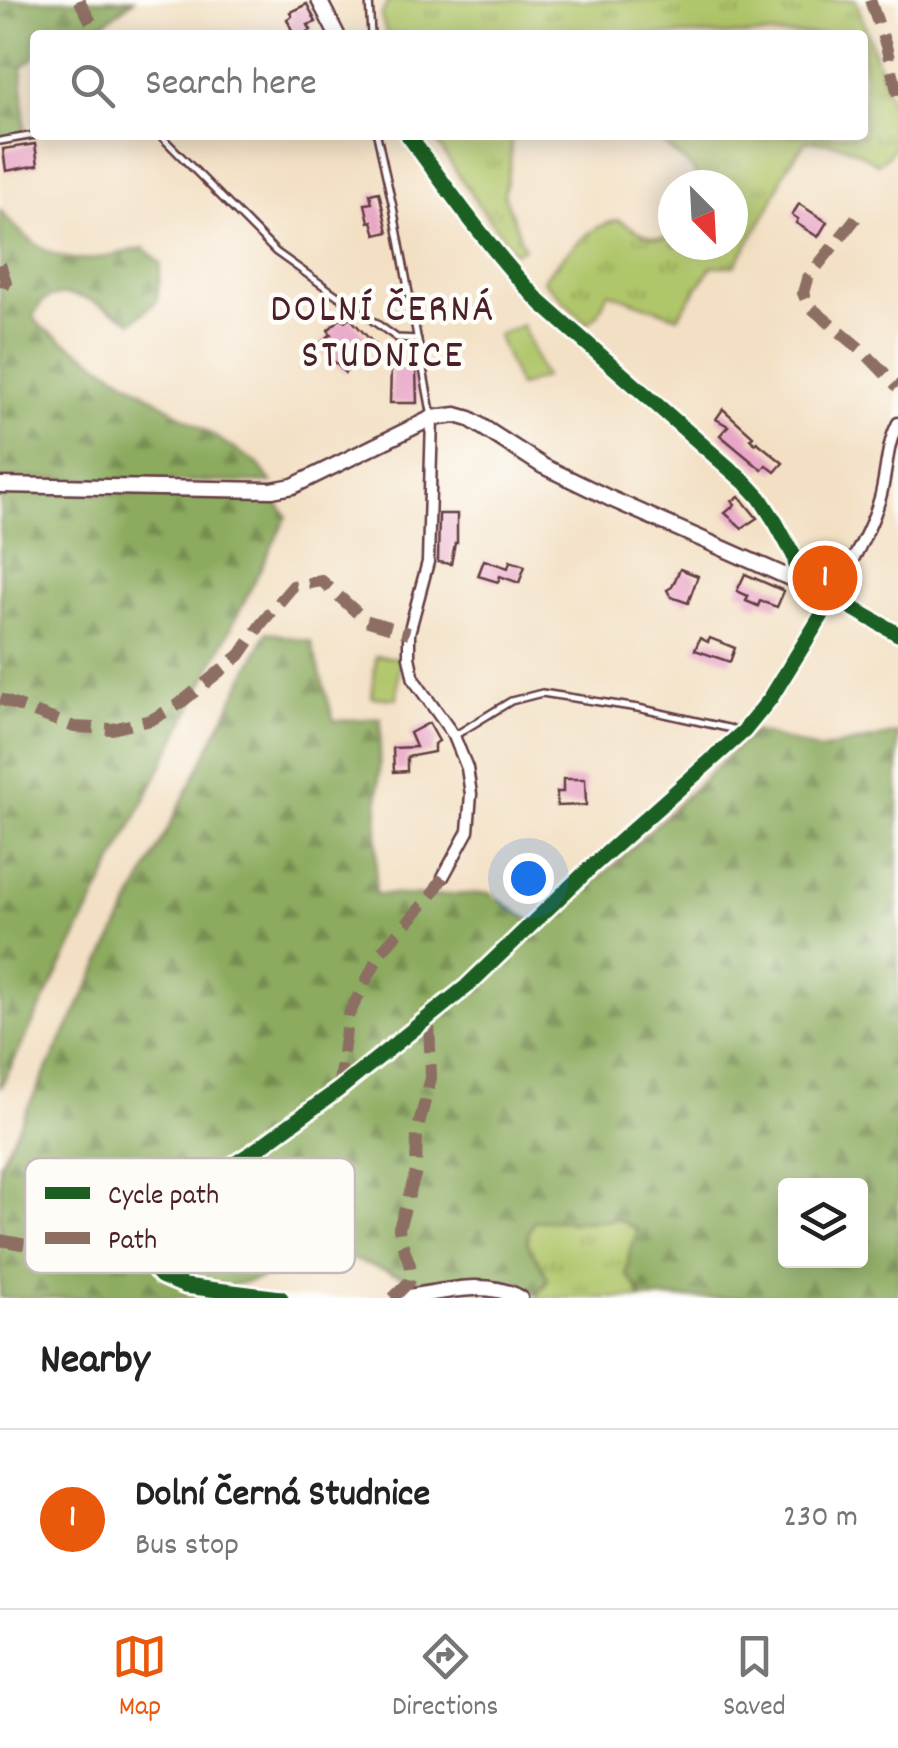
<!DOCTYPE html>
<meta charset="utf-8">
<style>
body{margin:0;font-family:Dekko,sans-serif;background:#f6f6f6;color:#222}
.controls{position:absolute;right:30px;bottom:30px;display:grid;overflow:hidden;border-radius:10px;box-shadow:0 5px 25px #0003}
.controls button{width:90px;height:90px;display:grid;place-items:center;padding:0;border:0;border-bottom:2px solid #e0e0e0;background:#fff;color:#222;font:50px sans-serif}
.compass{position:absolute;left:658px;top:170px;width:90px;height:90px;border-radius:50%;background:#fff;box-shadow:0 5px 25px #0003;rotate:156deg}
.you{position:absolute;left:528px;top:878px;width:35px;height:35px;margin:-25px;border:8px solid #fff;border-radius:50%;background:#1a73e8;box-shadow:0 0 0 15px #1a73e833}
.badge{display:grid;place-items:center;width:65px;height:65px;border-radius:50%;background:#ea580c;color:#fff;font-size:32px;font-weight:700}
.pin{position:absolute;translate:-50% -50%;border:5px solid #fff;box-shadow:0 2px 10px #0006}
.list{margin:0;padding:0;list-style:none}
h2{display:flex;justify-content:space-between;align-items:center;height:130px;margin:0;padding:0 40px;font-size:42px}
h2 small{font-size:32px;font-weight:400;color:#767676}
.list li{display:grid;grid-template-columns:65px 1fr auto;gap:30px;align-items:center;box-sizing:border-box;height:180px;padding:0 40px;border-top:2px solid #e0e0e0}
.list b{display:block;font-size:38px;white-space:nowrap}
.list p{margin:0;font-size:32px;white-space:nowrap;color:#767676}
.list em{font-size:32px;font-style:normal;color:#767676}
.icon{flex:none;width:55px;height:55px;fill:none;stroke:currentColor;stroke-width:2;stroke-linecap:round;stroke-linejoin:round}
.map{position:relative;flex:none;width:898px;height:1298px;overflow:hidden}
.search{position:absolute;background:#fff;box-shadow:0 5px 25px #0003;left:30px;right:30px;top:30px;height:110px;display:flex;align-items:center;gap:25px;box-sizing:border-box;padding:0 35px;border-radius:10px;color:#767676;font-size:38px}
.sheet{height:310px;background:#fff}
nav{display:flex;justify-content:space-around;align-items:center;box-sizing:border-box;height:140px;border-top:2px solid #e0e0e0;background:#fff;font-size:28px;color:#767676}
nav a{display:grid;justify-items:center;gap:5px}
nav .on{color:#ea580c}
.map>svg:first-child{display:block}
.grass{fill:url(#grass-tufts);stroke:#7d724b;stroke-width:2.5}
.forest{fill:url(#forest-firs);stroke:#6b6545;stroke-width:2.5;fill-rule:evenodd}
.green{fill:#b0c66b;stroke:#7d724b;stroke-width:2.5}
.building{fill:#e9a7c8}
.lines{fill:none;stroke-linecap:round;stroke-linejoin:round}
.service-casing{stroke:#633c42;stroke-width:10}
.minor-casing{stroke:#633c42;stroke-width:15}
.tertiary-casing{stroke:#633c42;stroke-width:19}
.service{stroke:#fff;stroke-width:5}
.minor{stroke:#fff;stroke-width:10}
.tertiary{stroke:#fff;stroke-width:14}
.quiet{stroke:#8d6e63;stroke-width:12;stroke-dasharray:25 12;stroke-linecap:butt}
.cycleway-casing{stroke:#fdfcf7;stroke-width:21}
.cycleway{stroke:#1b5e20;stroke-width:15}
.labels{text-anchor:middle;stroke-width:9;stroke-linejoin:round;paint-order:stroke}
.quarter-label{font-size:40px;letter-spacing:2.5px;fill:#4a1f2b;stroke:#fdfcf7}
.key{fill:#fdfcf7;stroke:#c7baba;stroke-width:2.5}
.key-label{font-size:28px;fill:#4a1f2b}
</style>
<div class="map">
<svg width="898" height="1298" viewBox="0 0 898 1298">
<defs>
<pattern id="grass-tufts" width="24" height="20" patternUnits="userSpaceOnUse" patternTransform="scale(2.5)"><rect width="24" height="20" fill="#b0c66b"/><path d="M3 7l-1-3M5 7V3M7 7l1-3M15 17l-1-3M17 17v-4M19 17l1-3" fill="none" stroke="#91a058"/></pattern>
<pattern id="forest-firs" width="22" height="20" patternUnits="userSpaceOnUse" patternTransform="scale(2.5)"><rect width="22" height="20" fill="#8cab5f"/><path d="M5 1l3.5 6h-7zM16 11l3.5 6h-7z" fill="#748b4f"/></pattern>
</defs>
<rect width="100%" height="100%" fill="#fdfcf7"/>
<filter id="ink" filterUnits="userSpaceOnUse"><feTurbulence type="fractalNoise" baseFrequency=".01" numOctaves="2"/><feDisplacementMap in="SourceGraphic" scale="20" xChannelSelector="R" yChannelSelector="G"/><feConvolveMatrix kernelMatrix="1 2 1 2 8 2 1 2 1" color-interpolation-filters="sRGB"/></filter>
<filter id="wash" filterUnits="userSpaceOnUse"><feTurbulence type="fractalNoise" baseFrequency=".0048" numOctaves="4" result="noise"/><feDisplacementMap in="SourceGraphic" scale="40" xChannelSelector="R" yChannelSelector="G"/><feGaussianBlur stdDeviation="2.25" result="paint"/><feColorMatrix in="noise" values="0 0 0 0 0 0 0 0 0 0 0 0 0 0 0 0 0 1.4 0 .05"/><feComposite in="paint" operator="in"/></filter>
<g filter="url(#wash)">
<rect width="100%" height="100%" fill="#f3e0c4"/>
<path class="grass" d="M389,0H856L897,119C898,140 896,153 877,164C849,146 840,142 806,141L786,169L770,206L735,266H712L678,317L608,292L598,314L587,324L543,280C548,271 585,234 595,229C602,225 611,222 618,220C636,229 654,244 673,236V245H733V185H700L694,170L653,135H863V35H387L381,16Z
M432,135H516L511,142L510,167L504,194L524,248L515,253L477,203Z
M617,1219L638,1230L630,1251L626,1274L638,1289L641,1298H538L537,1295L548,1280C547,1277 542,1265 540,1263C528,1244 522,1243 534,1221C562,1220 590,1224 617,1219Z"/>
<path class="forest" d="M0,0H134L95,30L62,35H35V57L22,67L25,135L0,138Z
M0,210C17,230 44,256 72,259C95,262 121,252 144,248L161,264L157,301L132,322C109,309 66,281 41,303C40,304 33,316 33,317L43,328L258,464L272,483L0,478Z
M0,492L272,497L287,516L0,1089Z
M267,632L311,642L334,721L381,718L375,894L424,896L489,893L542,929L613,866L754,731L820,750L898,733V1298H641L638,1289L626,1274L630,1250L638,1230L617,1219C590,1224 562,1220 534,1221C521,1244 528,1245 540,1263C541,1265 547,1278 548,1280L537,1295L516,1280L425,1284L328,1251L316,1253L319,1263L230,1286L228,1298H0V1163ZM786,1186H860V1260H786Z"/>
<path class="green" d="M522,325L544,377L519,387L497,335Z
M376,656L400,658L397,699L372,697Z"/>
<g id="blocks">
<path class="building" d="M307,4L316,22L308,25L311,30L302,35H294L287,19L292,16L290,12Z
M35,144L38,165L6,171L3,149Z
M379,192L388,232L376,235L372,221L369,222L365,204L372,203L370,194Z
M799,204L827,222L818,237L796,223L798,219L792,215Z
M349,317L374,344L345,373L319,345L331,334L328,330L341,318L345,321Z
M391,368H416L417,403H390Z
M723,409L753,436L750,439L755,444L757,442L783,463L775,472L766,465L762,470L720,435L728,426L716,419Z
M739,496L757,518L742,528L725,513L735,505L732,501Z
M439,514H457V543H455L451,564L438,562Z
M484,560L508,568L510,561L525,566L519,583L500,576L498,582L478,576Z
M680,569L698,576L688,603L671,597L667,590L672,587Z
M745,574L784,591L777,607L760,601L758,606L746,601L748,596L737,591Z
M700,638L708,642L710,638L735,648L730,662L695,650Z
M429,723L439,741L434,744V752L407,757V771L394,772L393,748L416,747L410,733Z
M563,779H585L586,805L557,806V792H563Z"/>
</g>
</g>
<g filter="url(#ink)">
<use href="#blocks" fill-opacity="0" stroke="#633c42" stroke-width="2.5"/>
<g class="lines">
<g class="service-casing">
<path id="service" d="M369,0L371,35
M160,135L276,252L397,338L418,339
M377,135L393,207L432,417
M0,141L35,135
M454,736L511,701L542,693L638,708L741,731"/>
</g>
<g class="minor-casing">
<path id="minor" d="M432,418L428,562L409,633V657L414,680L454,736L467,768L471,794L468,831L443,877
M833,597C849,565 870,533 880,498C887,473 886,446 898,423"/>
</g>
<g class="tertiary-casing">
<path id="tertiary" d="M319,0L337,35
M408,135C450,192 491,251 541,303L748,485L760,498L776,523L794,556L799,582
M0,485L272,490L293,486L432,418L456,415L470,419L543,466L609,498L833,597L898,634
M281,1298L185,1286L161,1276L150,1264L146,1251L150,1238L173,1206L191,1192L253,1152L338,1090L466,987L590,868L744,731L770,699L833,597
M401,1298C440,1293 485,1278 520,1298"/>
</g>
<use href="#service" class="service"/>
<use href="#minor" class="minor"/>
<use href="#tertiary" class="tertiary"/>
<path class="quiet" d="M79,0L98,35
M870,0L886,46L898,95
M856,218L807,279L803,293L808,305L864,352L898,387
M0,264L6,282L0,295
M0,699L74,727L112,729L151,720L178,705L240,655L261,624L293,586L322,581L365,620L409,633
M338,1090L348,1016L381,952L431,896L443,877
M0,1240L79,1255L122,1242L150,1238
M393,1298L409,1282L411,1275L410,1265L400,1237L399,1228L416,1172L417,1132L431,1078L429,1017"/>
<g class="cycleway-casing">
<path id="cycleway" d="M408,135C450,192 491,251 541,303L748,485L760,498L776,523L794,556L799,582L833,597L898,634
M281,1298L185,1286L161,1276L150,1264L146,1251L150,1238L173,1206L191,1192L253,1152L338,1090L466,987L590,868L744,731L770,699L833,597"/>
</g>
<use href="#cycleway" class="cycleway"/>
</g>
</g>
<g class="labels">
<g class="quarter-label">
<text x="383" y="320">DOLNÍ ČERNÁ<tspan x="383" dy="46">STUDNICE</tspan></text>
</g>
</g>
<rect x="25" y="1158" width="330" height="115" rx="15" class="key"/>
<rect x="45" y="1187" width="45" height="12" fill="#1b5e20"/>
<rect x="45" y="1232" width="45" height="12" fill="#8d6e63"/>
<g class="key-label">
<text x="108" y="1203">Cycle path</text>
<text x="108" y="1248">Path</text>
</g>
</svg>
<div class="controls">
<button><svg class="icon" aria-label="layers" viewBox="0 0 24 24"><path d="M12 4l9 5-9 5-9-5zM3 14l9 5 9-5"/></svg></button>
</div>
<svg class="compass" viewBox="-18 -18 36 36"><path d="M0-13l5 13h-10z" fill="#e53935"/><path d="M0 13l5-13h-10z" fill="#767676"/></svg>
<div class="you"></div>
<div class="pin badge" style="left:825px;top:578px">1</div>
<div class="search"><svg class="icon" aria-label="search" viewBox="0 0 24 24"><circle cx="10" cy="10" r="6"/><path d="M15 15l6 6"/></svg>Search here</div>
</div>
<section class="sheet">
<h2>Nearby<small></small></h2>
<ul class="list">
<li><span class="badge">1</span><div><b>Dolní Černá Studnice</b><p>Bus stop</p></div><em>230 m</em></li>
</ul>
</section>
<nav>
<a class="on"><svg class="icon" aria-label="map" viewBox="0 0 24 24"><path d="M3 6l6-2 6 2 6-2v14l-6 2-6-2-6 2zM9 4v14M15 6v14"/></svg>Map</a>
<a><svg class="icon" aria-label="directions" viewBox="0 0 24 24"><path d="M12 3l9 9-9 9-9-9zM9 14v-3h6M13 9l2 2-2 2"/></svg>Directions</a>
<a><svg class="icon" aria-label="saved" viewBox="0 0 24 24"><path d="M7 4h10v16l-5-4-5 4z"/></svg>Saved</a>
</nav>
